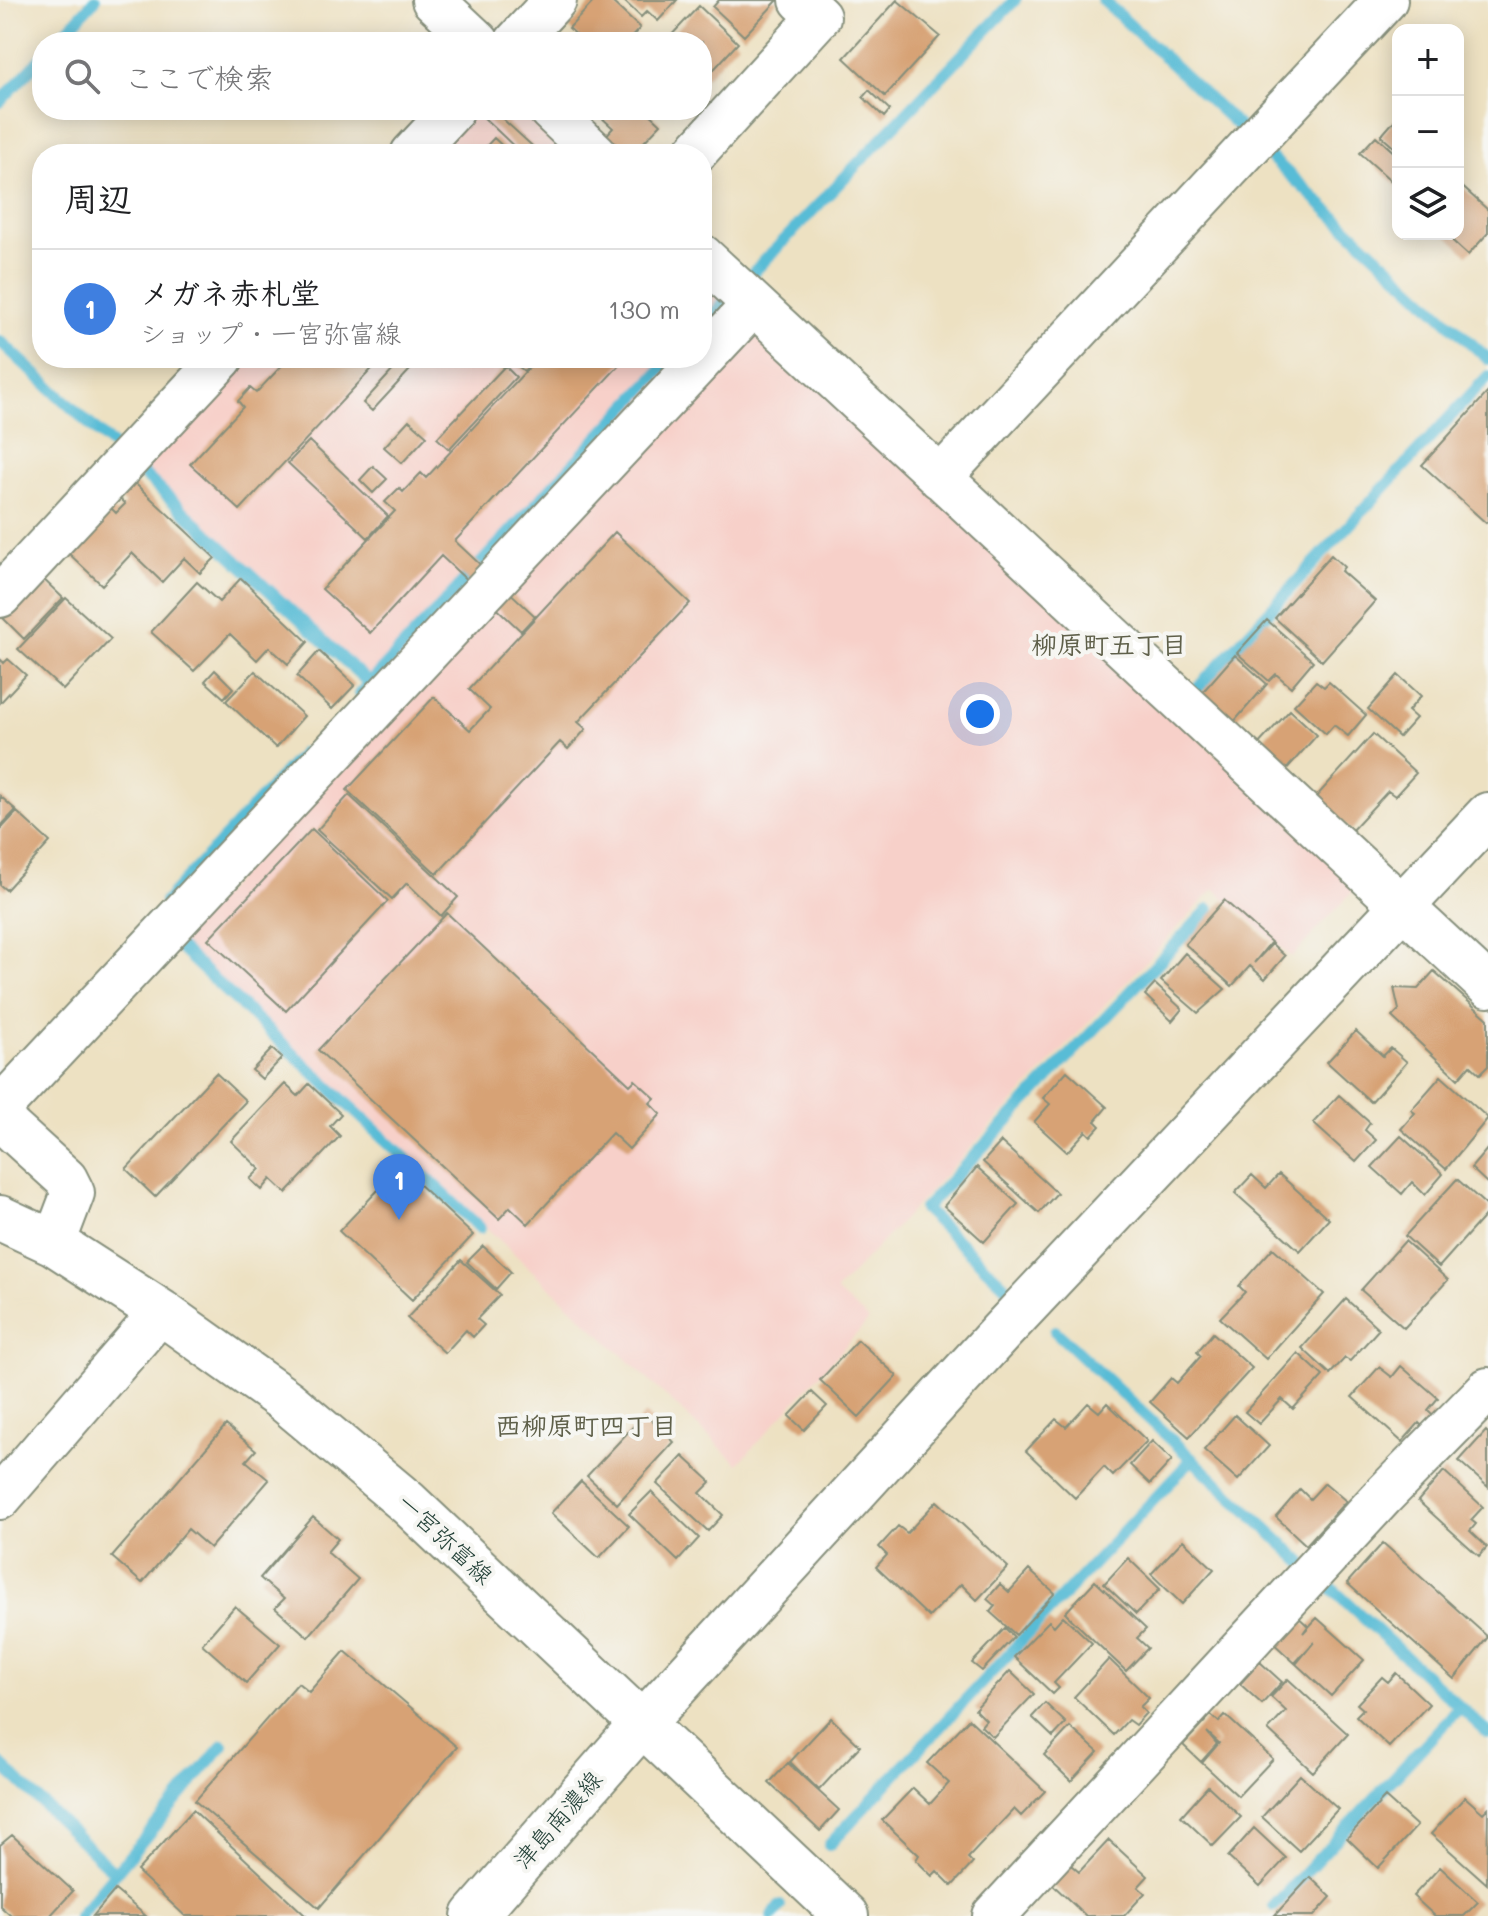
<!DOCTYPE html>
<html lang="ja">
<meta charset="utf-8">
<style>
body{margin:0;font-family:Mali,"Klee One",sans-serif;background:#f6f6f6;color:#202124}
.controls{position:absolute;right:24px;top:24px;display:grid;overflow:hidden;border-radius:16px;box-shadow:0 4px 20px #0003}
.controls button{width:72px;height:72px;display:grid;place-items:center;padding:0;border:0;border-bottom:2px solid #e0e0e0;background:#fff;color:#202124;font:40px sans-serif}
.you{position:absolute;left:980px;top:714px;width:28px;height:28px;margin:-20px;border:6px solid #fff;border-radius:50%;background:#1a73e8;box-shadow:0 0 0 12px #1a73e833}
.badge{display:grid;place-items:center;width:52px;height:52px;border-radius:50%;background:#0b8043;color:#fff;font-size:26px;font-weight:700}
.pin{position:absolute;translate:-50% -66px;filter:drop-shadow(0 2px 4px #0008)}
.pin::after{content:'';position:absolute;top:42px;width:28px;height:24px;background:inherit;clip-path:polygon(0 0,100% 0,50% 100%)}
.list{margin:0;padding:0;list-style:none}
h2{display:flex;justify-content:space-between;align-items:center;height:104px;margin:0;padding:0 32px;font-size:34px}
h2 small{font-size:26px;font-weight:400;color:#757577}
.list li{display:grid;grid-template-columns:52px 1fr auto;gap:24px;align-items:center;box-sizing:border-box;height:120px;padding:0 32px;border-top:2px solid #e0e0e0}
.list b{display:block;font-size:30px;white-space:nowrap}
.list p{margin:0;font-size:26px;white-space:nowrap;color:#757577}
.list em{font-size:26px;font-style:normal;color:#757577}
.icon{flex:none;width:44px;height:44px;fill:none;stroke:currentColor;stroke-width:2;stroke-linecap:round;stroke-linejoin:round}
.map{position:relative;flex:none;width:1488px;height:1916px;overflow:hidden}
.search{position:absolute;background:#fff;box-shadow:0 4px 20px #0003;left:32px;top:32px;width:680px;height:88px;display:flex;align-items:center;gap:20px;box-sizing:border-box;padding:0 28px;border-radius:32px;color:#757577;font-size:30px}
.panel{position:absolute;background:#fff;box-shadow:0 4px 20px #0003;left:32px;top:144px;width:680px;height:224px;border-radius:32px}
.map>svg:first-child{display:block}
.built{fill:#f7d0c9}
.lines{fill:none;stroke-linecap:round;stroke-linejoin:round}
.stream{stroke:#58bcd6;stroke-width:12}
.building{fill:#d7a274}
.minor-casing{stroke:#868f7b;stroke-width:46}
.tertiary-casing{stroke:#868f7b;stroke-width:48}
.secondary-casing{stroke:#868f7b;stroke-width:48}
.primary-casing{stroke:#868f7b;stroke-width:48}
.minor{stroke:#fff;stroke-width:42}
.tertiary{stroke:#fff;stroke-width:44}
.secondary{stroke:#fff;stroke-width:44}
.primary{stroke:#fff;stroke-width:44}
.labels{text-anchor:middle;stroke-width:8;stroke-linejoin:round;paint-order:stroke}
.street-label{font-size:24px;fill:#1f3d34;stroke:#f6f6f2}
.neighbourhood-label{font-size:26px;font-weight:bold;fill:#5f604a;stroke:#f6f6f2}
</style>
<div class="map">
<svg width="1488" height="1916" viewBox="0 0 1488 1916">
<rect width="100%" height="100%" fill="#f6f6f2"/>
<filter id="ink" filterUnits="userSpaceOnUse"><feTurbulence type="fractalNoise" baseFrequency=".0125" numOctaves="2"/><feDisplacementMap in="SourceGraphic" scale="16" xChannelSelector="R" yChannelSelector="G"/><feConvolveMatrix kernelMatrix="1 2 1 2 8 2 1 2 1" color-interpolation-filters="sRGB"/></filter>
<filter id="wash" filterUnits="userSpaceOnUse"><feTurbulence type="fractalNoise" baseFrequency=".006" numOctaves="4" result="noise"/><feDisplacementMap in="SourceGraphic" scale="32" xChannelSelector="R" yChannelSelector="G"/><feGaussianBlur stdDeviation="1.8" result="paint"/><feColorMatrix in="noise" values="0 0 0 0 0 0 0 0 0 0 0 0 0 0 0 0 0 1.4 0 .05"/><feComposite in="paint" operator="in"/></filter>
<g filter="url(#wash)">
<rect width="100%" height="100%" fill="#ede1c2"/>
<path class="built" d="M464,110H524L571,154H422Z
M702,276L1351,880L1352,892L1292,957L1214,889L836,1291L869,1320L738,1464L180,940L399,705L135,459L230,358H702Z"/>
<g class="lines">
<path class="stream" d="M1103,0L1247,134
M56,42L95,0
M0,102L42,57
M1263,150L1488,359
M748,278L1015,0
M702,326L725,302
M0,341L113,446
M140,471L369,683
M1194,692L1488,376
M360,693L672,358
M165,902L303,753
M180,948L480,1228
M1006,1287L924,1209L1209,909
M1055,1331L1302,1562
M1328,1585L1488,1733
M0,1763L115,1873
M829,1845L1192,1459
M1274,1906L1460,1707
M79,1916L223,1745
M772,1916L780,1906"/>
</g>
<g id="blocks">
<path class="building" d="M595,0H610L640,28L627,42H584L569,28Z
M623,0H677L658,21L647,11L641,17Z
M719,0H778L744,36L713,7Z
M897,0L940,36L885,96L844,58Z
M699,6L738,43L706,78L702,74V42H665Z
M869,90L890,110L884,117L863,97Z
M484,110H493L541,154H522L480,114Z
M605,110H646L661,124L640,146L644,150L641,154H619L603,139L613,128L600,116Z
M1394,121L1398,125V151L1381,136Z
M1376,136L1398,156V187L1360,153Z
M494,138L511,154H479Z
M1458,183L1488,210V233L1468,255L1445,234H1458Z
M289,358H382L240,510L190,464L243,407L238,401L250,388L256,393Z
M404,358H421L372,411L363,403Z
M508,358H536L524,371Z
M538,358H626L455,541L535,616L521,631L441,556L370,633L322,589L395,511L385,502L399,488L403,492L421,473L426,478Z
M505,366L516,377L449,449L437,438Z
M1488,392V521L1486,523L1422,465Z
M409,420L427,436L402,463L384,447Z
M309,441L388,516L368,538L288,463Z
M373,466L387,479L373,493L360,480Z
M126,475L215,558L200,573L184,558L162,582L132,553L102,585L64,549L106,503L116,513L125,504L111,491Z
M615,532L690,603L578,722L586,729L568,749L560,742L437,874L347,790L434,697L470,730L490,709L469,689Z
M1331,555L1344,567L1341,571L1375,601L1322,661L1275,618Z
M38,574L63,598L24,639L0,615Z
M241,578L308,642L288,664L269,647L257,660L230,634L194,671L151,632L197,582L219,602Z
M66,598L111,639L63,690L18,649Z
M1267,620L1313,661L1291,687L1276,674L1269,681L1237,653Z
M319,651L355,685L332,709L297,676Z
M1235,655L1267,684L1232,724L1200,695Z
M0,659L4,663L8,659L26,675L0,703Z
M215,670L233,688L224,698L205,681Z
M255,671L304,716L276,748L226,701Z
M1398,675L1421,696L1408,711L1416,718L1399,737L1368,709Z
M1316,681L1324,687L1329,682L1366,715L1348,736L1334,725L1326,734L1294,705Z
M1290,710L1317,735L1284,772L1256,747Z
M1373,734L1416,773L1395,796L1388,791L1351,831L1315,798Z
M349,795L458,897L441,916L407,883L392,899L317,830Z
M0,796L16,810L0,827Z
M17,812L50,842L6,890L0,885V830Z
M312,829L388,901L286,1011L208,939Z
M1224,900L1271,942L1254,963L1272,944L1285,956L1265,979L1250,966L1232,986L1185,944Z
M447,913L630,1085L635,1080L655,1098L650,1103L661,1114L629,1149L612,1133L528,1224L510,1207L499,1219L318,1050Z
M1185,953L1225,989L1198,1013L1161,981Z
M1434,971L1488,1019V1066L1480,1074L1470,1065L1458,1079L1392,1017L1399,1010L1394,988L1418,989Z
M1155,984L1182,1009L1172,1021L1145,995Z
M1356,1031L1383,1056L1391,1048L1407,1062L1371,1102L1327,1062Z
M272,1049L282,1058L262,1079L252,1070Z
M1067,1071L1107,1107L1095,1121L1100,1126L1091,1136L1086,1131L1067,1152L1034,1122L1050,1104L1043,1098Z
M216,1073L246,1101L155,1197L126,1169Z
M1441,1076L1488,1118L1446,1169L1401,1129L1415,1113L1411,1110Z
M285,1084L298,1096L309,1084L341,1114L330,1126L340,1136L286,1193L271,1179L262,1190L250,1179L260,1169L231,1141Z
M1339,1095L1370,1123L1365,1130L1376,1140L1356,1162L1313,1123Z
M1401,1136L1443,1174L1425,1195L1412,1182L1402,1194L1372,1167Z
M1001,1142L1057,1193L1039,1213L983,1162Z
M1488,1148V1184L1471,1168Z
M400,1167L473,1235L412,1300L339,1231Z
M977,1167L1018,1204L984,1242L944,1206Z
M1279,1174L1329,1219L1300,1251L1235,1193L1252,1175L1266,1188Z
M1457,1179L1488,1207V1212L1439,1267L1405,1236Z
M1405,1241L1448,1280L1404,1328L1361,1290Z
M483,1246L511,1272L496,1289L467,1262Z
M1273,1248L1324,1294L1266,1359L1220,1318L1245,1292L1239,1286Z
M461,1260L500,1295L477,1319L484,1325L473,1337L466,1330L445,1353L407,1318Z
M1346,1299L1379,1329L1350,1361L1345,1358L1330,1374L1302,1348Z
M1213,1333L1252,1368L1189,1437L1150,1402L1171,1378L1177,1383L1201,1356L1197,1352Z
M858,1340L897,1376L859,1417L820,1380Z
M1298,1353L1323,1376L1293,1409L1282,1399L1259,1424L1245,1412Z
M1401,1366L1438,1398L1428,1410L1435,1417L1425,1429L1419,1423L1402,1442L1352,1397L1379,1367L1392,1377Z
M812,1392L827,1406L804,1430L789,1416Z
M1088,1403L1099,1412L1107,1403L1147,1441L1113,1476L1104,1467L1075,1498L1026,1451L1056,1419L1066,1427Z
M645,1414L674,1442L617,1504L587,1476Z
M1235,1415L1269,1446L1238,1480L1204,1450Z
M226,1425L256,1450L246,1461L269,1480L210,1548L188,1529L142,1583L112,1557Z
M1486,1431L1488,1433V1487L1459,1461Z
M1152,1441L1172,1460L1150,1484L1130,1465Z
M683,1456L711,1482L700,1493L723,1515L708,1531L657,1484Z
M1444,1471L1483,1507L1471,1520L1476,1524L1470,1531L1487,1547L1479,1556L1418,1501Z
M581,1481L629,1526L599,1558L551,1513Z
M1325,1483L1346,1501L1306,1545L1276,1517L1300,1489L1310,1499Z
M651,1492L699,1538L678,1561L629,1514Z
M937,1501L1008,1567L977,1600L961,1584L929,1617L876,1567L887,1555L879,1547L898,1526L907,1533Z
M313,1517L338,1539L327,1552L358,1579L308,1637L275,1608L284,1599L260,1578Z
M1183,1540L1214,1569L1182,1604L1151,1574Z
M1383,1543L1488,1637L1454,1679L1347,1583Z
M1128,1558L1160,1589L1136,1614L1104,1584Z
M1029,1570L1055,1593L1016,1635L990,1612L995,1606L987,1599L1000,1584L1009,1592Z
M1095,1581L1146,1629L1137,1638L1148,1648L1126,1671L1065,1613Z
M235,1606L280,1644L246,1683L202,1644Z
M1296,1615L1308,1626L1303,1633L1317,1618L1364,1660L1331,1696L1296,1664L1314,1642L1295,1663L1271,1641Z
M1063,1616L1092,1643L1054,1683L1059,1688L1053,1694L1014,1657L1049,1621L1054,1626Z
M1005,1628L1014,1637L982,1671L972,1663Z
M345,1651L457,1747L319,1908L195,1801L298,1683L309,1692Z
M1109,1659L1149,1698L1140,1707L1146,1713L1135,1725L1128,1720L1114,1735L1074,1697Z
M1260,1662L1282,1682L1262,1704L1240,1684Z
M1010,1671L1034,1694L993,1737L981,1726L986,1720L975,1709Z
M1396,1673L1429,1704L1389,1747L1356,1716L1363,1709L1357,1704L1382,1677L1388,1682Z
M1288,1679L1348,1734L1313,1772L1268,1730L1286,1711L1271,1697Z
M1045,1703L1066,1723L1053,1737L1032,1717Z
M1211,1715L1219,1722L1225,1715L1273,1759L1238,1796L1202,1763L1219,1743L1207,1732L1217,1744L1201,1762L1183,1745Z
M831,1718L860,1746L819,1790L790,1762Z
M969,1719L1045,1791L1021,1816L1014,1809L968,1858L973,1863L952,1886L937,1871L932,1876L916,1860L919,1855L882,1820L913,1788L930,1804L949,1783L927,1763Z
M1070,1727L1098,1752L1071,1781L1044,1755Z
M788,1763L839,1810L820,1831L769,1783Z
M1300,1775L1338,1809L1299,1851L1262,1817Z
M1208,1786L1241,1817L1213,1846L1181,1816Z
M1385,1797L1417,1826L1378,1868L1347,1838Z
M1465,1797L1483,1813L1488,1808L1487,1884L1431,1834Z
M193,1810L306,1916H185L137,1871Z
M1254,1828L1286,1858L1260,1886L1228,1857Z
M12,1835L73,1891L50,1916H11L0,1906V1845Z
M1109,1840L1148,1876L1138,1887L1145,1893L1124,1916H1086L1052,1884L1071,1865L1079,1872Z
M1440,1867L1478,1902L1464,1916H1435L1413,1896Z
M1310,1877L1331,1897L1314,1916H1274Z
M115,1890L146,1916H93Z"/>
</g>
</g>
<g filter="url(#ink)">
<use href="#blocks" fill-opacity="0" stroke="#868f7b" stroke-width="2"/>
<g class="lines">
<g class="minor-casing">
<path id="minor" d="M433,0L478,42
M516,42L555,0
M550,110L596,154
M412,154L453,110
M694,154L819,17L801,0
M702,256L1488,986
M940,478L1386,0
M0,596L222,358
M0,1108L753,305
M0,1119L66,1179L73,1193L54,1243
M0,1498L161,1312
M994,1916L1382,1497L1488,1389"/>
</g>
<g class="tertiary-casing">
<path id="tertiary" d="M641,1725L1001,1332L1488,815"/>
</g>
<g class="secondary-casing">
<path id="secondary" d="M0,1218L54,1243L161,1312L286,1401L408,1503L846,1916"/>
</g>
<g class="primary-casing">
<path id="primary" d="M474,1916L641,1725"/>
</g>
<use href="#minor" class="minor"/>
<use href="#tertiary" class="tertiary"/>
<use href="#secondary" class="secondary"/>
<use href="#primary" class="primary"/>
</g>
</g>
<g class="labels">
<g class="street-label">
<text transform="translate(445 1539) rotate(43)" y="8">一宮弥富線</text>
<text transform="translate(558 1820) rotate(-49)" y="8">津島南濃線</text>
</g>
<g class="neighbourhood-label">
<text x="1109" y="654">柳原町五丁目</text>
<text x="586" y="1435">西柳原町四丁目</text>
</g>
</g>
</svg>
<div class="controls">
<button>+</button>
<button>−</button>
<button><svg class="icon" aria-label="layers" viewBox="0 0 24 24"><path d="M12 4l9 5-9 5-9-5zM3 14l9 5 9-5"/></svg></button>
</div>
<div class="you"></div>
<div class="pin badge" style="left:399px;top:1220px;background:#3f7fe0">1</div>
<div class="search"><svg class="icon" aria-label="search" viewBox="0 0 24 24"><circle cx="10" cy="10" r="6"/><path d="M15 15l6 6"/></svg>ここで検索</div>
<section class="panel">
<h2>周辺<small></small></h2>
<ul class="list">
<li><span class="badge" style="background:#3f7fe0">1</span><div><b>メガネ赤札堂</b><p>ショップ · 一宮弥富線</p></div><em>130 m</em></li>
</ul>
</section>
</div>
